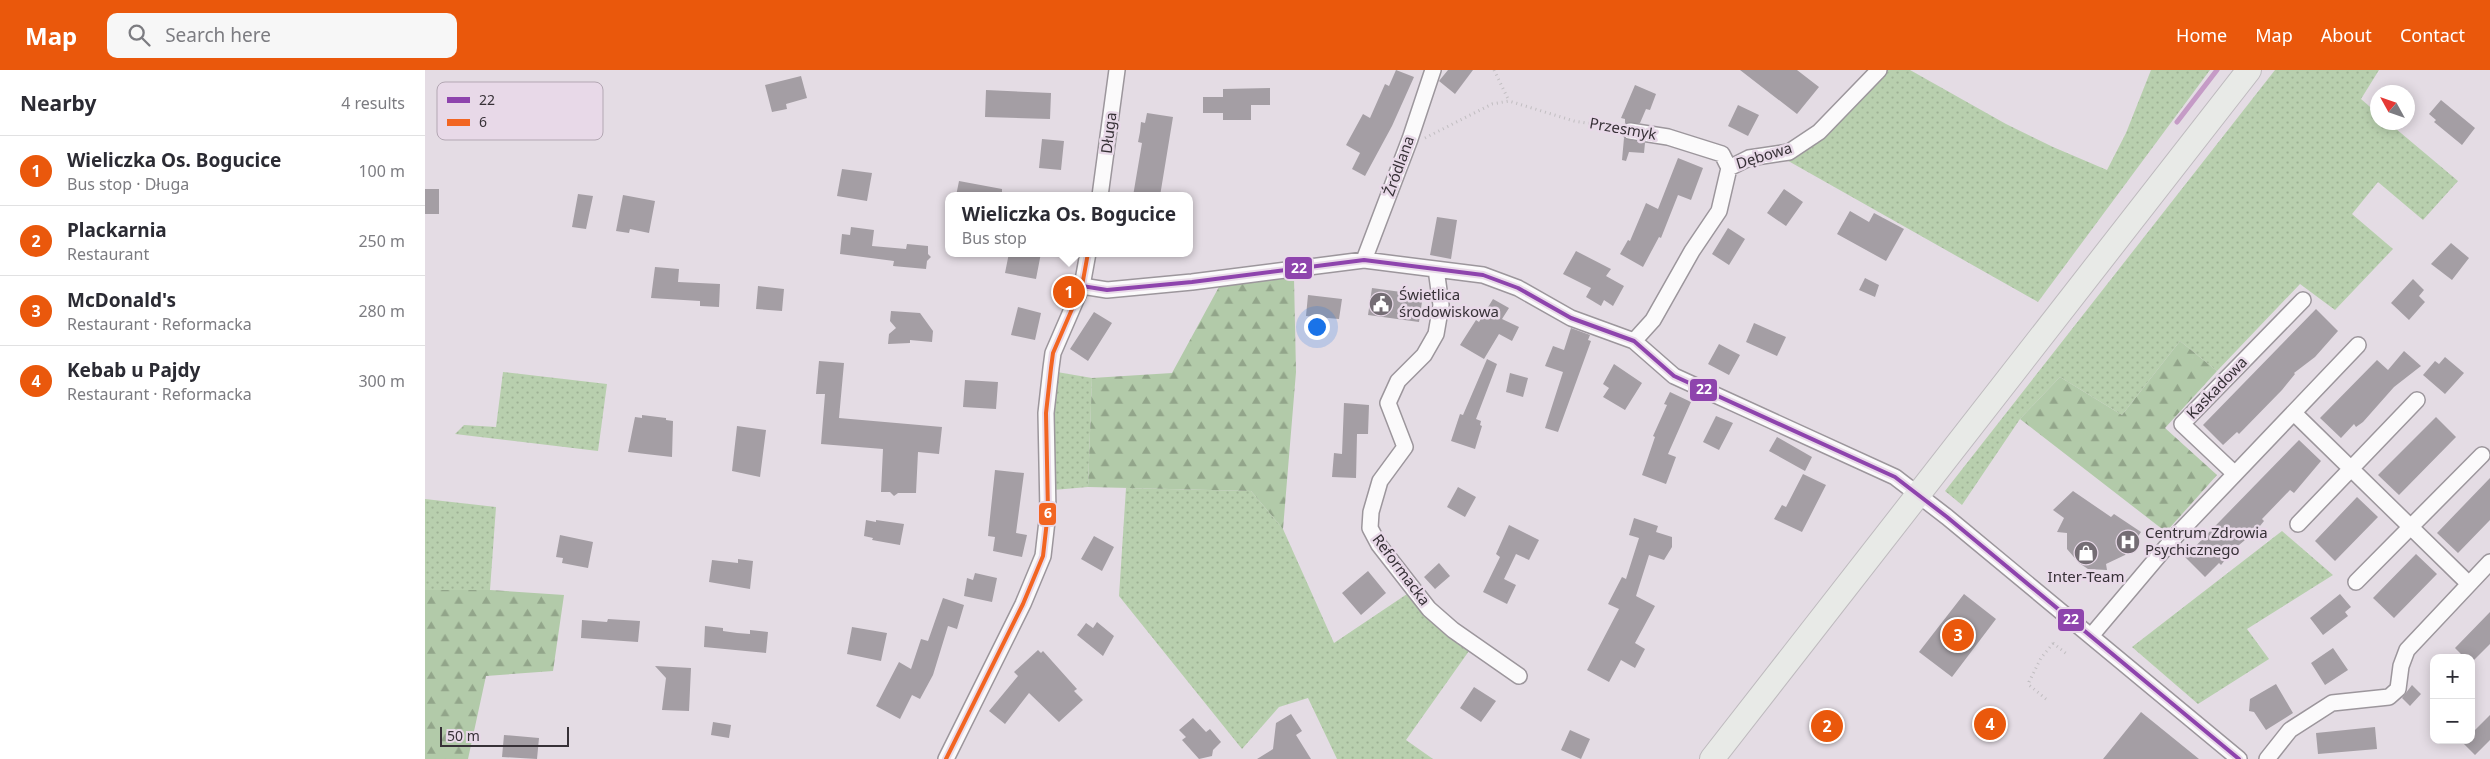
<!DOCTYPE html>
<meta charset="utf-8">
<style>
body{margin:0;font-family:"Noto Sans",sans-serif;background:#f7f7f7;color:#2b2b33}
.controls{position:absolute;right:15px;bottom:15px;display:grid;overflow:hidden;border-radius:10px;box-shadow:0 2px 12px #0003}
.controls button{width:45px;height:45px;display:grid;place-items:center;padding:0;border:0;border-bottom:1px solid #e1e1e2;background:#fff;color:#2b2b33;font:25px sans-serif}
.compass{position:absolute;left:1945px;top:15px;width:45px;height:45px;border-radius:50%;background:#fff;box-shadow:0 2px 12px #0003;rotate:310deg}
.scale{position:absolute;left:15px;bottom:12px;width:129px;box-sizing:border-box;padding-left:5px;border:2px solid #373137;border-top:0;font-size:14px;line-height:18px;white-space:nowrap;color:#373137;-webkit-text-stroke:4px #e8d9e8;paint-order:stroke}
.you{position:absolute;left:891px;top:256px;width:18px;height:18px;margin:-12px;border:4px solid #fff;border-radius:50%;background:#1a73e8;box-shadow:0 0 0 8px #1a73e833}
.badge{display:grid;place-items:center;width:32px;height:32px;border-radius:50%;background:#ea580c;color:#fff;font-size:16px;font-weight:700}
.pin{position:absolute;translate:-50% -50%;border:2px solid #fff;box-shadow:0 1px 5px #0006}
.popup{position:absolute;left:520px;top:122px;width:248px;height:65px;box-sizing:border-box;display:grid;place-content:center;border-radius:10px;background:#fff;filter:drop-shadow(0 1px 4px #0005);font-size:16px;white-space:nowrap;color:#7c7c81}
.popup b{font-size:19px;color:#2b2b33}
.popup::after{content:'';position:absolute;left:50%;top:100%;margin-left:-10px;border:10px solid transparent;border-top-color:#fff}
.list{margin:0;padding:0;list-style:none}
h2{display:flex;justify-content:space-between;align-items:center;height:65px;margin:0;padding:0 20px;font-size:21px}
h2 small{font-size:16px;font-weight:400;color:#7c7c81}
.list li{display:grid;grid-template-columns:32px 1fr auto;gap:15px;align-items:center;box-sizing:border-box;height:70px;padding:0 20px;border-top:1px solid #e1e1e2}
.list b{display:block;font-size:19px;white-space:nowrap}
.list p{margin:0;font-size:16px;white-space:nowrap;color:#7c7c81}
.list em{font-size:16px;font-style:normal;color:#7c7c81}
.icon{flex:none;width:28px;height:28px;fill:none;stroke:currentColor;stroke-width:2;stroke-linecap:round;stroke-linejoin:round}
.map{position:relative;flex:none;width:2065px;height:689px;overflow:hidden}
header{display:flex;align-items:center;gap:30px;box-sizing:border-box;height:70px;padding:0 25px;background:#ea580c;color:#fff}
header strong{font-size:24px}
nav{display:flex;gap:28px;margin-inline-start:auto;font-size:18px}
.search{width:350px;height:45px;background:#f7f7f7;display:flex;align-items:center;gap:12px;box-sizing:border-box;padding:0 18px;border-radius:10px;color:#7c7c81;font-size:19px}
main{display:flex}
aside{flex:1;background:#fff}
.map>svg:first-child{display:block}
.green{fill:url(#green-dots)}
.forest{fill:url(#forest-firs)}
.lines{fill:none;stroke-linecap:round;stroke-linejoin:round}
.stream{stroke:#c59bc6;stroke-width:5}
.building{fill:#a49ea4}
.street-casing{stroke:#9c969c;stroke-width:18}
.primary-casing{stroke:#bebabe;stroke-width:26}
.path{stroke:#c1bec1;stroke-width:3;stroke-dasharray:1 4;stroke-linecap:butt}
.street{stroke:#fbfafb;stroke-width:15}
.primary{stroke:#e8eae7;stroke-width:24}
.bus-1-casing{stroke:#e8d9e8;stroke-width:8}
.bus-2-casing{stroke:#e8d9e8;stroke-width:8}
.bus-1{stroke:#8e44ad;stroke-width:4}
.bus-2{stroke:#f26522;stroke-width:4}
.labels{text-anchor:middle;stroke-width:5;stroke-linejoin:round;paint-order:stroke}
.street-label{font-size:15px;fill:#373137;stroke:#e8d9e8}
.poi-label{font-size:15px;fill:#373137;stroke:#e8d9e8;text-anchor:start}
.key{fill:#e8d9e8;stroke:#b3a7b3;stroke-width:1}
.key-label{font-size:14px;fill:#373137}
.line-badge{stroke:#e8d9e8;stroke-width:2}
.badge-label{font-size:14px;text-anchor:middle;font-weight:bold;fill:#fff}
</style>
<header>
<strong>Map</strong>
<div class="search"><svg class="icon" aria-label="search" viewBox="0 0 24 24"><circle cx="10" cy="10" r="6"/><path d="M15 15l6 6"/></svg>Search here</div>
<nav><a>Home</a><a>Map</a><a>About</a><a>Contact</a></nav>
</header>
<main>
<aside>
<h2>Nearby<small>4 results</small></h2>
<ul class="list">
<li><span class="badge">1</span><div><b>Wieliczka Os. Bogucice</b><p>Bus stop · Długa</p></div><em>100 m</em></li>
<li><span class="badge">2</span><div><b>Plackarnia</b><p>Restaurant</p></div><em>250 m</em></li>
<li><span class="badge">3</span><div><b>McDonald's</b><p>Restaurant · Reformacka</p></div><em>280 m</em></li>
<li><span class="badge">4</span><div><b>Kebab u Pajdy</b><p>Restaurant · Reformacka</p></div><em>300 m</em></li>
</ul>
</aside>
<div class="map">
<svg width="2065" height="689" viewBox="0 0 2065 689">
<defs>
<pattern id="green-dots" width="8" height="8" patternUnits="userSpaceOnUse" patternTransform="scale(1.25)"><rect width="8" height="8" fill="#b8cfae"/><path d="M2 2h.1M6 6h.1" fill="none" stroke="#9fb296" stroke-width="1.8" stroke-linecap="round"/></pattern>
<pattern id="forest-firs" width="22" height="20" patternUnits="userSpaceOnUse" patternTransform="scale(1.25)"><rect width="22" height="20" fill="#b2caa9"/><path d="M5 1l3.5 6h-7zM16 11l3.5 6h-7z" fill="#92a58a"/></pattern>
</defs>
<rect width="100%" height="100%" fill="#e4dce4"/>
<path class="green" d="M1463,0H1485L1581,54L1628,77L1682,100L1701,63L1726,0H1785L1613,232L1358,88L1396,70Z
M1850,0H1954L1936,29L1952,43V52L1964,53L2033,111L1998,150L1953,112L1927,144L1968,179L1910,240L1875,214L1792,301L1755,271L1697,345L1635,307L1595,349L1537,435L1520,421Z
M78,302L182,314L173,381L30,364L39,355L71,357Z
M632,302L667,308L663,417L628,420V330Z
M701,418L826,421L858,459L909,573L985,522L1012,555L1044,581L981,670L1008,689H912L883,628L854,637L817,679L694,526Z
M0,429L71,437L65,520H0Z
M1857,461L1908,505L1822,559L1844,589L1773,634L1707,577Z"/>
<path class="forest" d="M869,208L871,302L858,459L826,421L663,417L667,308L747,303L795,215Z
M1755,271L1792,301L1740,358L1792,405L1741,462L1595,349L1635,307L1697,345Z
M0,520H65L139,525L128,601L61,606L43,689H0Z"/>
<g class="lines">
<path class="stream" d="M1752,52L1792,0"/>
</g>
<path class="building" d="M971,0L989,7L967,56L940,106L927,99L935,83L921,75L938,44L945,48L960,14L964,16Z
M1023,0H1048L1030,24L1014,11Z
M1315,0H1372L1394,17L1372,44Z
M376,6L382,28L361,34L362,39L347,42L340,15Z
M1210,15L1231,24L1225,40L1221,39L1215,53H1200V49L1196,48Z
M845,18V35H826V50H798V43H778V27H798V19Z
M561,20L626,23L625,49L560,47Z
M2016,30L2050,58L2037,75L2009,52L2011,50L2004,44Z
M1313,35L1334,45L1323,66L1303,56Z
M722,43L748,47L735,126H708L717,73L713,72L715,62L716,52L720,53Z
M1199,68L1220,73L1219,83L1204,82L1201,91L1197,90Z
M617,69L639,71L636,100L614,98Z
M1253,88L1278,98L1266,130L1253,125L1236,168L1234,167L1218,197L1195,184L1203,170L1205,171L1221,133L1233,139Z
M417,99L447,103L442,131L412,126Z
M534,111L577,119V126H531Z
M0,119H14V144H0Z
M1359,119L1378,132L1361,156L1342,143Z
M153,124L168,126L161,159L147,157Z
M198,125L230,131L224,163L205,159L204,163L191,161Z
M1425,141L1444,152L1449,143L1479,159L1461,191L1412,164Z
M1012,147L1032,150L1026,189L1005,185Z
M426,157L449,160L447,176L481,179L482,174L503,176V184L506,187L502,191L501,199L468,196L469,191L415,184L417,164L425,165Z
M1303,158L1320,169L1304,195L1287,184Z
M2026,173L2044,188L2027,210L2006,194Z
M1151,181L1186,199L1181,206L1199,216L1188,236L1179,230L1176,236L1161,227L1166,218L1138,204Z
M584,183H616L611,209L580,203Z
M230,197L254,199L253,212L295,214L294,237L275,236V231L226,228Z
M1440,208L1454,215L1450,227L1434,220Z
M1988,209L1999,220L1994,226L2000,232L1984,250L1966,233Z
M333,216L359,219L357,241L331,239Z
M947,218L998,225L994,252L943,245Z
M883,225L917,229L914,249L881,246Z
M1068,229L1084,238L1077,249L1094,257L1087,271L1074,264L1059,289L1035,275L1051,250L1054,252Z
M593,237L616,243L610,270L586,265Z
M1891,239L1913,261L1890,287L1869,303L1870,304L1857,320L1814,364L1812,362L1798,375L1778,355Z
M466,241L495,243L508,261L507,272L485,270V273L463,274L464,264L471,258L465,251Z
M669,242L687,253L663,291L645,279Z
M1329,253L1361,267L1352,286L1321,272Z
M1146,258L1165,265L1163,270L1166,271L1133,362L1120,358L1138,302L1120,296L1128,276L1139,280Z
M1294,274L1315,285L1304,305L1283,294Z
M1979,281L1996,296L1969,317L1938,352L1931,357L1929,354L1916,368L1895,348L1952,290L1963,300Z
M2020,287L2039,303L2020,324L1998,305L2010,291L2014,294Z
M1062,289L1072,294L1051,349L1056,351L1055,355L1057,356L1050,379L1026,371L1035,344L1038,345Z
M394,291L419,293L414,348L517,357L514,384L493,382L491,423H473L469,426L465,422H456L458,379L396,374L400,324H391Z
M1189,294L1217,313L1200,340L1178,327L1184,318L1178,314Z
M1085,303L1103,308L1098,327L1081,322Z
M540,310L573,312L571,339L538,337Z
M1245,322L1266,332L1243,384L1251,387L1241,414L1217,405L1230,367L1228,366L1242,335L1239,334Z
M919,333L944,335L943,364H932L931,408L907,407L909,383L917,384Z
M217,345L241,348V350L248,351L247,387L203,382L210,347L217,348Z
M1291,346L1308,353L1294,380L1278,372Z
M2011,347L2031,367L1974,425L1953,405Z
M312,356L341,360L335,407L307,401Z
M1352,367L1387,387L1380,401L1344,381Z
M1874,370L1896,391L1869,423L1865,420L1837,449L1839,451L1830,462L1809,479L1796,495L1794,493L1780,507L1760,487Z
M570,400L599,403L591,463L602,465L597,487L568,481L570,467L563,466Z
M1378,404L1401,415L1377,462L1349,449L1357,435L1361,437Z
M2065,408V450L2033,483L2012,463Z
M1033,417L1051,427L1040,447L1022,437Z
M1648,421L1686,447L1689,444L1716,462L1700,485L1681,494L1682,500L1663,499L1654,493L1642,479V463L1632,462L1639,448L1628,440Z
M1932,427L1953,447L1910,491L1890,471Z
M1209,448L1233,456L1231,462L1247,467V477L1239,490L1224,485L1211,526L1230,536L1210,573L1220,579L1210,598L1196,590L1184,612L1162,600L1194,539L1183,534L1197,507L1201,509L1214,468L1204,465Z
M441,450L451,452V450L479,454L475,475L447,470L448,468L439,466Z
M1084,455L1114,470L1104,490L1091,484L1079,509L1091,515L1082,534L1058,522L1075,487L1071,484Z
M135,465L168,472L163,498L137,493L138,488L131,487Z
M669,466L689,477L677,501L656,489Z
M1991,484L2012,504L1969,548L1948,528Z
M313,489L328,491L325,519L284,512L287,490L313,493Z
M1014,493L1025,506L1010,519L999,507Z
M943,501L961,523L936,545L917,523Z
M550,503L572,508L567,532L539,526L542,508L548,510Z
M1539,524L1571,549L1527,607L1494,582Z
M1915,524L1926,537L1920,542L1923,546L1898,565L1885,548Z
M518,528L539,535L532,559L523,556L508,605L495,629L487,625L475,649L451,636L474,592L486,599L496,569L503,571Z
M2065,542V574L2046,593V588H2040L2030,578Z
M183,549L215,551L213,572L156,568L157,550L182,552Z
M672,552L689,566L678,586L652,565L661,553L668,558Z
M280,556L298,558V561L312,563L325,564V560L343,562L341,583L279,577Z
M427,557L462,563L456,591L422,584Z
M1908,578L1923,600L1900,615L1886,593Z
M613,580L616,583L618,581L652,619L649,621L658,630L634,652L604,623L580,654L564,641L593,606L589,602Z
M230,596L266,598L264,641L237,640L241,608Z
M1851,614L1868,643L1841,660L1829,642L1824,641L1825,629Z
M1987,615L1996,624L1985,636L1977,628Z
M1049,617L1071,631L1056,652L1035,638Z
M1716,642L1774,689H1678Z
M866,644L877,661L871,665L886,689H832L848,679L851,653Z
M2065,645V670L2050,685L2038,673L2046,670V664Z
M768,648L781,662L785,659L796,672L788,680L787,686L774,689L757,670L761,667L754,660Z
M288,652L306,655L304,668L286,665Z
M1950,657L1952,679L1893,684L1891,663Z
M1145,660L1165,669L1156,689L1136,680Z
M79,665L114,668L112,689L77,687Z"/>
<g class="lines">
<g class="street-casing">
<path id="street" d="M1205,61L1243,67L1297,84L1304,98
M675,126L692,0
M939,190L985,69L1008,0
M1011,199L1016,235L1011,264L999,285L973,311L963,333L980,377L955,411L946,442L945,458L954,475L1004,539L1028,560L1094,606
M657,216L682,220L767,212L939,190L1058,205L1093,218L1146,248L1209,271L1249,306L1470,407L1522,447L1814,689
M1209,271L1228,250L1267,181L1294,141L1304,98L1324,88L1364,82L1394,62L1454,0
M1869,343L2044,514
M1809,403L1757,354L1878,230
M1873,454L1992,330
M1931,512L2057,385
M1666,566L1747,470L1933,275
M521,689L598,534L618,486L623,442L621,343L626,298L628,283L657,216L663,183
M1842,689L1865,660L1907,633L1964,627L1973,619L1976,596L1982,580L2065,492"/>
</g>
<g class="primary-casing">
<path id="primary" d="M1287,689L1824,0"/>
</g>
<path class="path" d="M1069,0L1084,31
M1000,68L1067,34L1084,31L1149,51L1192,58
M1628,573L1643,585
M1621,629L1604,615V612L1616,588L1630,571"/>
<use href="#street" class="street"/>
<use href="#primary" class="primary"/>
<g class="bus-1-casing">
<path id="bus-1" d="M657,216L682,220L767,212L939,190L1058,205L1093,218L1146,248L1209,271L1249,306L1470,407L1522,447L1814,689"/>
</g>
<g class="bus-2-casing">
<path id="bus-2" d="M521,689L598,534L618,486L623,442L621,343L626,298L628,283L657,216L663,183"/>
</g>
<use href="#bus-1" class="bus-1"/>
<use href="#bus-2" class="bus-2"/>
</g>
<defs>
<g id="civic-disc" transform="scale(1.25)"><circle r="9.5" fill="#746d74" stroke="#e8d9e8"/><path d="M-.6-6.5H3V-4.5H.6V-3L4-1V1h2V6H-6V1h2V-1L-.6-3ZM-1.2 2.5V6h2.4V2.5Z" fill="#fff"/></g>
<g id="hospital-disc" transform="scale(1.25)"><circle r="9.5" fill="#746d74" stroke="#e8d9e8"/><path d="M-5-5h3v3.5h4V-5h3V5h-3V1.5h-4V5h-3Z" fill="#fff"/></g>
<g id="shop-disc" transform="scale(1.25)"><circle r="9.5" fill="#746d74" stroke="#e8d9e8"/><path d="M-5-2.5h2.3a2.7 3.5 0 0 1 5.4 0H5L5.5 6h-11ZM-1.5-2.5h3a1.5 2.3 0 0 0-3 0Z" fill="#fff"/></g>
</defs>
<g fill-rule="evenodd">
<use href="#civic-disc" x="956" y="234"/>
<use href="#hospital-disc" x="1703" y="472"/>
<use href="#shop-disc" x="1661" y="483"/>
</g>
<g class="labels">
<g class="street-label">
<text transform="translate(1198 59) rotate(10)" y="5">Przesmyk</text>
<text transform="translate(684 63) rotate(-83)" y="5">Długa</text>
<text transform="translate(1339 86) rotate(-17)" y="5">Dębowa</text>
<text transform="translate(974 96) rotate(-70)" y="5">Źródlana</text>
<text transform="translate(1792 318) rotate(-46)" y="5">Kaskadowa</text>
<text transform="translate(976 500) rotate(53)" y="5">Reformacka</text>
</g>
<g class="poi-label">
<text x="974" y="230">Świetlica<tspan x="974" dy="17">środowiskowa</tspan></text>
<text x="1720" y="468">Centrum Zdrowia<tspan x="1720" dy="17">Psychicznego</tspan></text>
<text x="1661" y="512" text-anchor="middle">Inter-Team</text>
</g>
</g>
<rect x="12" y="12" width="166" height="58" rx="8" class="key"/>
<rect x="22" y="27" width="23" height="6" fill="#8e44ad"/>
<rect x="22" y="49" width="23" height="7" fill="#f26522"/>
<g class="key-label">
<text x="54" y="35">22</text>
<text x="54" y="57">6</text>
</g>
<g class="line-badge">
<rect x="859" y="186" width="29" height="24" rx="5" fill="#8e44ad"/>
<rect x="1264" y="308" width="29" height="24" rx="5" fill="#8e44ad"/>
<rect x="613" y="432" width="19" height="24" rx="5" fill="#f26522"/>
<rect x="1632" y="538" width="28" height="24" rx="5" fill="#8e44ad"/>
</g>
<g class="badge-label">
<text x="874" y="203">22</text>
<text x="1279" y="324">22</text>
<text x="623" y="448">6</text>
<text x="1646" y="554">22</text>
</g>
</svg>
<div class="controls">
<button>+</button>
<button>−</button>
</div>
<svg class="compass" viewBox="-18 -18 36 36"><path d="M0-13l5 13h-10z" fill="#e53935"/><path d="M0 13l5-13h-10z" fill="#7c7c81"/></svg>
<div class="scale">50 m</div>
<div class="you"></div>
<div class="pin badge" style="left:644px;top:222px">1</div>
<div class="popup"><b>Wieliczka Os. Bogucice</b>Bus stop</div>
<div class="pin badge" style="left:1402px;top:656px">2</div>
<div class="pin badge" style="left:1533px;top:565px">3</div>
<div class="pin badge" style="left:1565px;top:654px">4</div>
</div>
</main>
